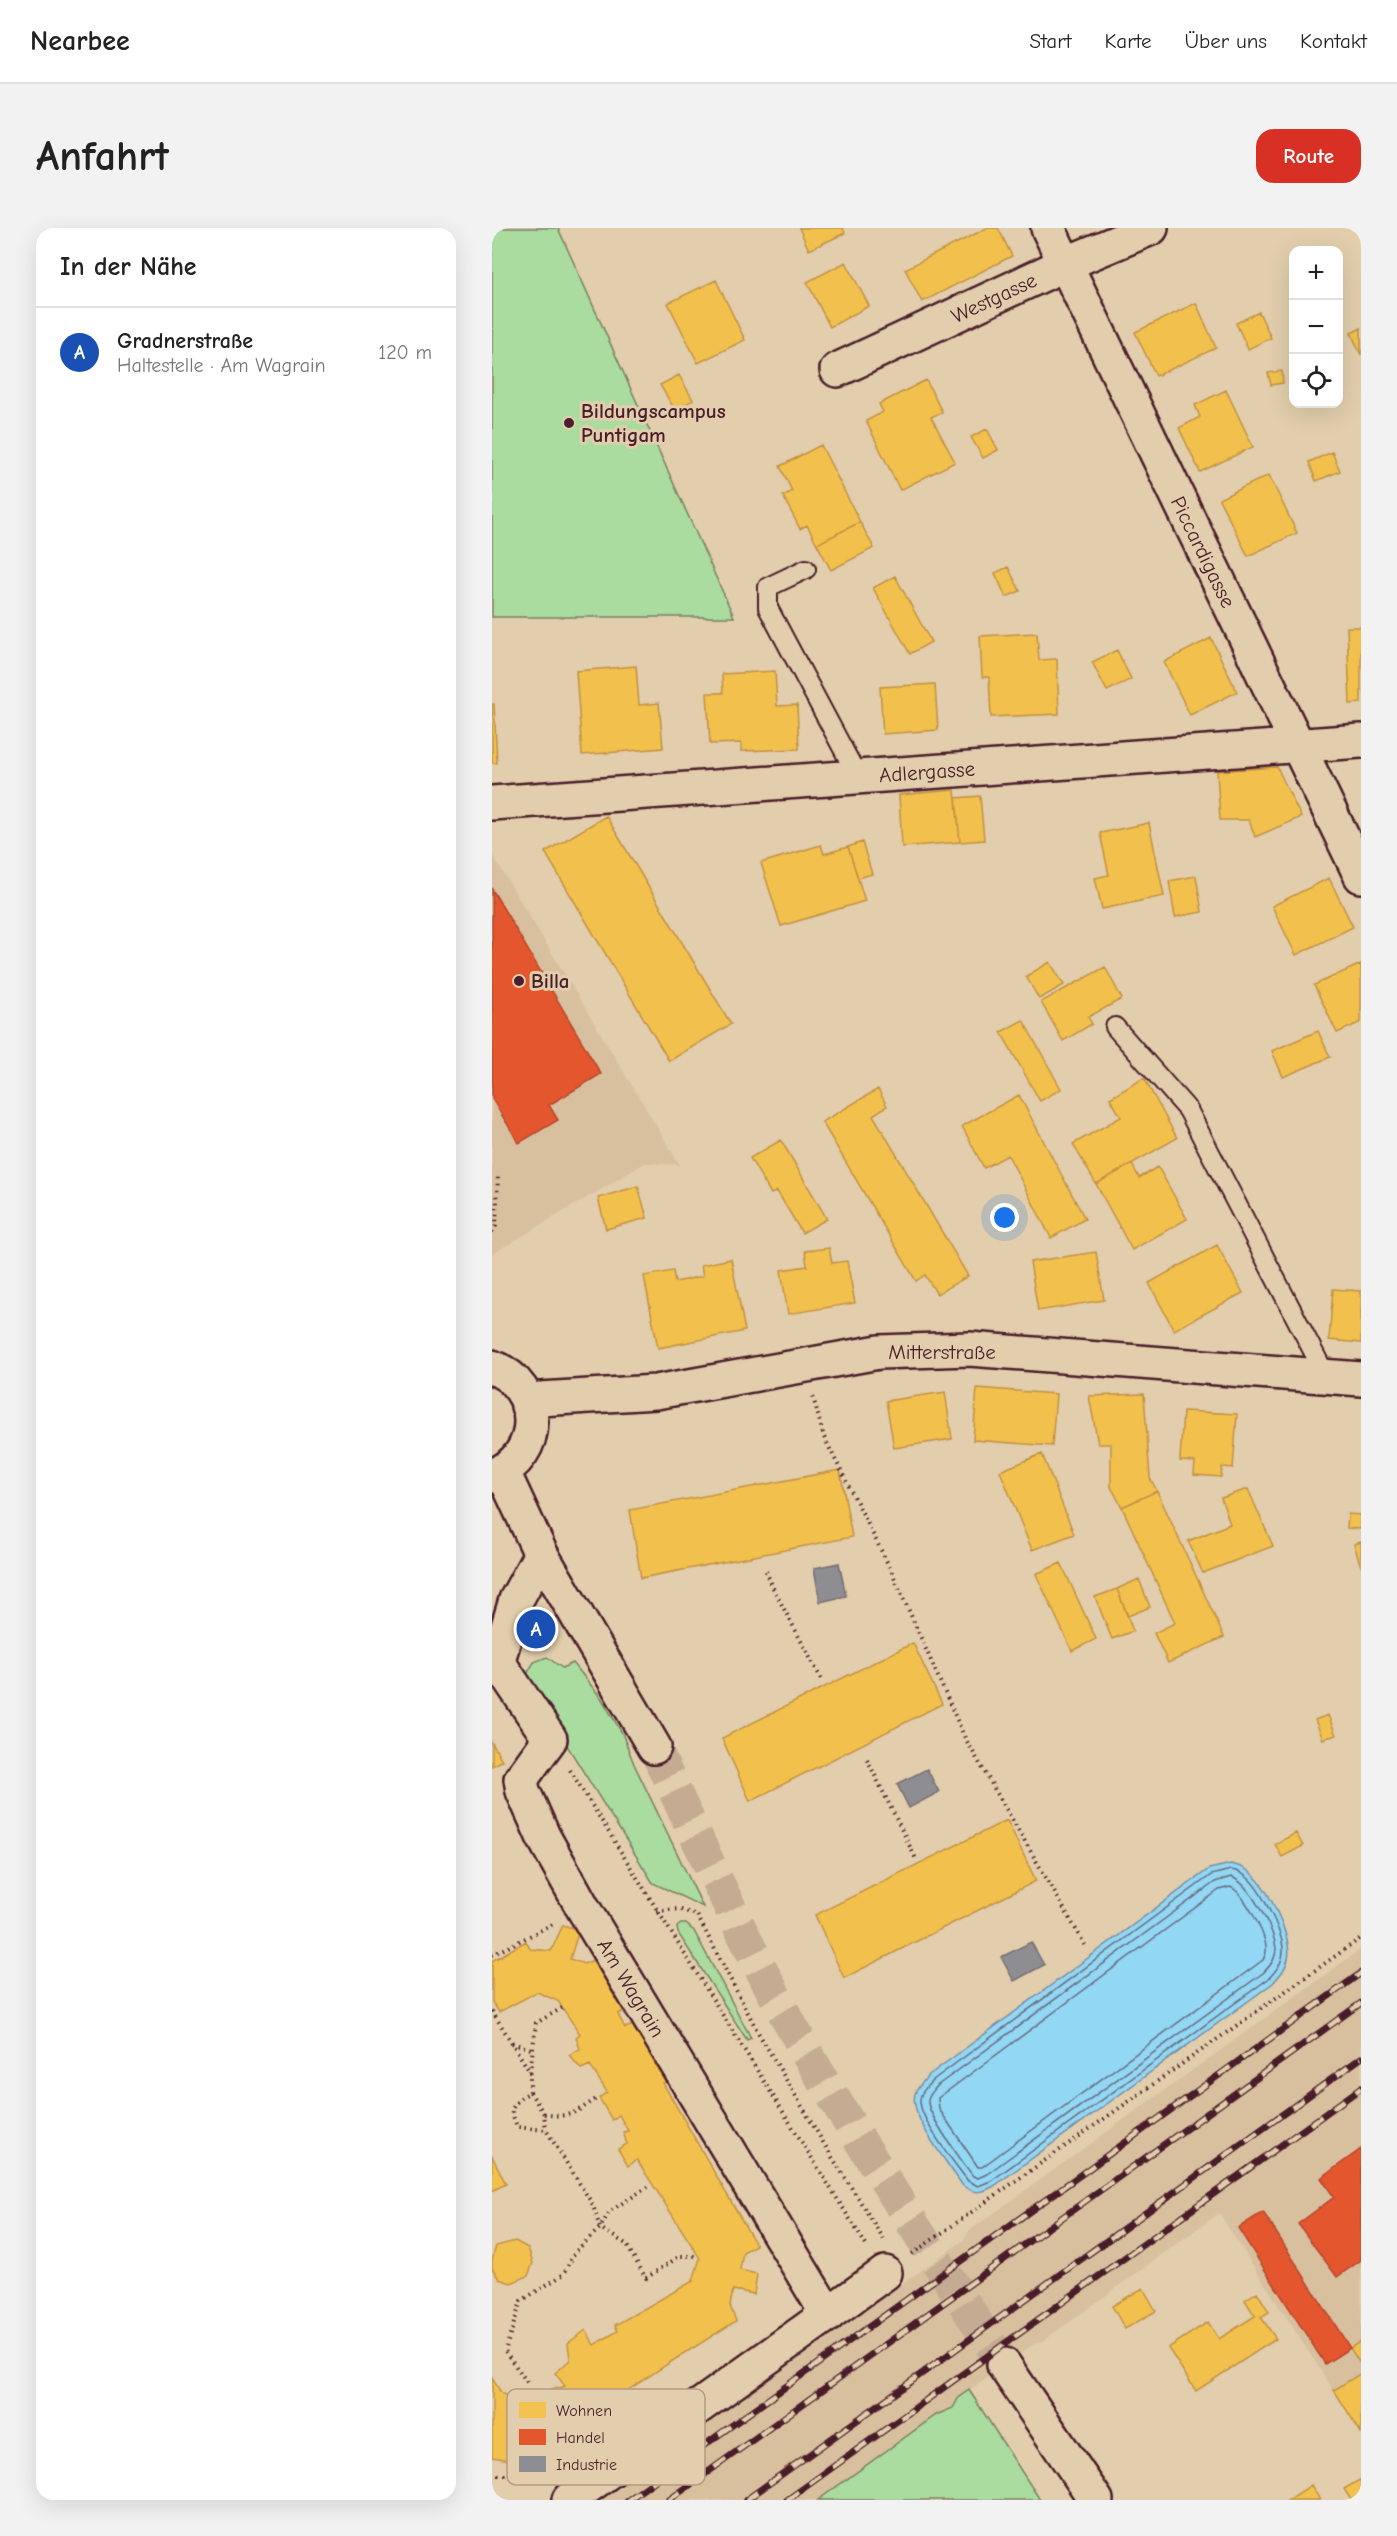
<!DOCTYPE html>
<html lang="de">
<meta charset="utf-8">
<style>
body{margin:0;font-family:"Comic Neue",sans-serif;background:#f2f2f2;color:#222}
.controls{position:absolute;right:18px;top:18px;display:grid;overflow:hidden;border-radius:12px;box-shadow:0 6px 24px #0002}
.controls button{width:54px;height:54px;display:grid;place-items:center;padding:0;border:0;border-bottom:2px solid #e0e0e0;background:#fff;color:#222;font:30px sans-serif}
.you{position:absolute;left:513px;top:990px;width:21px;height:21px;margin:-15px;border:4px solid #fff;border-radius:50%;background:#1a73e8;box-shadow:0 0 0 9px #1a73e833}
.badge{display:grid;place-items:center;width:39px;height:39px;border-radius:50%;background:#d93025;color:#fff;font-size:20px;font-weight:700}
.pin{position:absolute;translate:-50% -50%;border:3px solid #fff;box-shadow:0 2px 6px #0006}
.list{margin:0;padding:0;list-style:none}
h2{display:flex;justify-content:space-between;align-items:center;height:78px;margin:0;padding:0 24px;font-size:26px}
h2 small{font-size:20px;font-weight:400;color:#767676}
.list li{display:grid;grid-template-columns:39px 1fr auto;gap:18px;align-items:center;box-sizing:border-box;height:90px;padding:0 24px;border-top:2px solid #e0e0e0}
.list b{display:block;font-size:22px;white-space:nowrap}
.list p{margin:0;font-size:20px;white-space:nowrap;color:#767676}
.list em{font-size:20px;font-style:normal;color:#767676}
.icon{flex:none;width:33px;height:33px;fill:none;stroke:currentColor;stroke-width:2;stroke-linecap:round;stroke-linejoin:round}
.map{position:relative;flex:none;width:869px;height:2272px;overflow:hidden;border-radius:18px}
header{display:flex;align-items:center;gap:36px;box-sizing:border-box;height:84px;padding:0 30px;background:#fff;border-bottom:2px solid #e0e0e0}
header strong{font-size:28px}
nav{display:flex;gap:33px;margin-inline-start:auto;font-size:21px}
.intro{display:flex;align-items:center;justify-content:space-between;box-sizing:border-box;height:144px;padding:0 36px}
h1{margin:0;font-size:42px}
.button{padding:15px 27px;border-radius:18px;background:#d93025;color:#fff;font-size:21px;font-weight:700}
main{display:flex;gap:36px;padding:0 36px}
aside{flex:1;background:#fff;border-radius:18px;box-shadow:0 6px 24px #0002}
.map>svg:first-child{display:block}
.built{fill:#d8c09e}
.green{fill:#a9dc9e;stroke:#7a7e64;stroke-width:1.5}
.water{fill:#92d7f4;stroke:#758da4;stroke-width:1.5}
.homes{fill:#f2c14e;stroke:#c09044;stroke-width:1.5}
.shops{fill:#e4572e;stroke:#b6462d;stroke-width:1.5}
.industry{fill:#8d8d92;stroke:#796c73;stroke-width:1.5}
.lines{fill:none;stroke-linecap:round;stroke-linejoin:round}
.shore{stroke:#67697b;stroke-width:1.5}
.secondary-tunnel{stroke:#c4ab92;stroke-width:33;stroke-dasharray:33 16;stroke-linecap:butt}
.lane-casing{stroke:#4a1f2b;stroke-width:22}
.street-casing{stroke:#4a1f2b;stroke-width:38}
.secondary-casing{stroke:#4a1f2b;stroke-width:38}
.path{stroke:#4a1f2b;stroke-width:4;stroke-dasharray:1.5 4.5;stroke-linecap:butt}
.lane{stroke:#e2ceac;stroke-width:18}
.street{stroke:#e2ceac;stroke-width:33}
.secondary{stroke:#e2ceac;stroke-width:33}
.rail-casing{stroke:#4a1f2b;stroke-width:7}
.rail{stroke:#e2ceac;stroke-width:4.5;stroke-dasharray:14;stroke-linecap:butt}
.poi-dot{fill:#4a1f2b;stroke:#e2ceac;stroke-width:2}
.labels{text-anchor:middle;stroke-width:6;stroke-linejoin:round;paint-order:stroke}
.street-label{font-size:21px;fill:#4a1f2b;stroke:#e2ceac}
.poi-label{font-size:21px;font-weight:bold;fill:#4a1f2b;stroke:#e2ceac;text-anchor:start}
.key{fill:#e2ceac;stroke:#b49a85;stroke-width:1.5}
.key-label{font-size:16px;fill:#4a1f2b}
</style>
<header>
<strong>Nearbee</strong>
<nav><a>Start</a><a>Karte</a><a>Über uns</a><a>Kontakt</a></nav>
</header>
<div class="intro"><h1>Anfahrt</h1><a class="button">Route</a></div>
<main>
<aside>
<h2>In der Nähe<small></small></h2>
<ul class="list">
<li><span class="badge" style="background:#1a4fb4">A</span><div><b>Gradnerstraße</b><p>Haltestelle · Am Wagrain</p></div><em>120 m</em></li>
</ul>
</aside>
<div class="map">
<svg width="869" height="2272" viewBox="0 0 869 2272">
<rect width="100%" height="100%" fill="#e2ceac"/>
<filter id="ink" filterUnits="userSpaceOnUse"><feTurbulence type="fractalNoise" baseFrequency=".0167" numOctaves="2"/><feDisplacementMap in="SourceGraphic" scale="12" xChannelSelector="R" yChannelSelector="G"/><feConvolveMatrix kernelMatrix="1 2 1 2 8 2 1 2 1" color-interpolation-filters="sRGB"/></filter>
<g filter="url(#ink)">
<path class="built" d="M0,626L188,937L153,935L0,1026Z
M869,1721V2205L727,1985L550,2114L542,2116L468,2169L461,2180L444,2187L326,2272H100L390,2067L398,2065L473,2011L477,2003Z"/>
<path class="green" d="M0,0H66L242,389H0Z
M55,1429L70,1440L81,1435L110,1471L130,1505L142,1536L211,1679L161,1655L39,1460L35,1446L42,1434Z
M189,1696H194L202,1703L259,1810L255,1812L186,1705L185,1699Z
M477,2162L548,2272H326L444,2187L461,2180L467,2169Z"/>
<path class="water" d="M739,1636C748,1638 754,1640 760,1646C776,1660 801,1710 796,1731C794,1741 787,1748 781,1755L502,1958C490,1965 483,1966 471,1958C459,1939 416,1888 423,1866C425,1859 432,1853 437,1847L717,1641Z"/>
<path class="homes" d="M307,0H351L353,5L317,22Z
M495,0H506L520,28L430,74L413,41Z
M354,34L377,78L338,99L315,54Z
M224,52L253,112L206,135L176,75Z
M704,75L724,120L664,148L643,104Z
M767,84L779,110L756,121L744,95Z
M869,100V127L859,105Z
M790,143L791,155L779,157L776,145Z
M187,147L201,172L183,182L168,157Z
M434,152L450,184L439,189L463,234L408,262L374,193L391,184L387,176Z
M734,162L761,219L708,244L687,200L708,189L703,177Z
M495,201L506,222L491,230L479,209Z
M329,217L368,294L325,316L315,297L308,301L291,268L300,263L288,238Z
M840,224L848,243L824,253L817,234Z
M777,247L805,305L756,328L727,271Z
M368,294L382,320L339,342L325,316Z
M516,339L528,363L514,369L503,345Z
M403,348L439,414L418,426L381,360Z
M855,399H869V475L858,476Z
M545,405L547,432L565,431L567,486L499,489L497,449H490L488,408Z
M719,410L745,464L698,487L672,434Z
M625,422L639,451L615,463L600,434Z
M144,438L147,477L167,475L171,520L90,527L84,443Z
M283,443L285,478L305,477L307,521L249,523V515L218,516L215,465H231L230,446Z
M443,456L446,502L391,506L388,459Z
M0,476H2L5,535H0Z
M785,539L809,589L763,609L757,592H728L725,543Z
M463,562L468,614L410,619L407,567Z
M488,568L492,612L468,614L464,570Z
M114,588L239,796L177,833L53,624Z
M657,595L672,668L610,681L603,650L617,647L608,605Z
M370,614L380,646L366,650L356,619Z
M329,617L332,626L356,619L373,673L289,698L269,635Z
M704,648L710,684L683,689L677,653Z
M837,650L861,699L804,727L780,678Z
M558,734L572,757L547,771L534,748Z
M869,736V794L845,805L822,757Z
M613,739L630,771L596,789L600,796L571,813L549,774Z
M531,792L569,861L548,873L509,804Z
M826,803L838,829L791,849L780,823Z
M652,850L685,910L604,956L581,916L629,889L618,870Z
M386,861L395,878L381,887L476,1048L445,1066L433,1047L424,1053L330,894Z
M527,867L593,991L559,1010L516,927L492,940L470,898Z
M289,912L335,991L310,1005L285,963L279,966L258,930Z
M640,936L647,950L666,939L695,991L640,1022L604,956Z
M146,958L155,990L114,1001L106,970Z
M725,1017L751,1065L682,1102L657,1055Z
M337,1020L340,1035L355,1033L363,1075L296,1086L289,1042L315,1038L313,1023Z
M604,1024L612,1072L546,1083L538,1034Z
M239,1031L253,1103L166,1120L152,1048L181,1043L183,1054L211,1048L209,1037Z
M841,1061L869,1063V1115L837,1112Z
M485,1160L564,1166L560,1218L481,1212Z
M453,1164L460,1211L402,1220L394,1173Z
M652,1166L658,1250L665,1263L630,1279L619,1259V1216H606L597,1168Z
M691,1183L745,1186L741,1240L730,1239L729,1249L702,1247L703,1234L688,1233Z
M550,1226L582,1306L540,1322L508,1243Z
M348,1242L360,1309L149,1350L138,1282Z
M756,1261L781,1318L711,1345L696,1313L738,1296L729,1270Z
M665,1263L732,1409L676,1435L662,1405L683,1395L630,1279Z
M856,1286L869,1287V1301L855,1300Z
M869,1314V1339L862,1316Z
M569,1335L604,1411L580,1423L544,1346Z
M647,1351L658,1379L636,1388L625,1361Z
M625,1361L641,1403L620,1411L603,1369Z
M421,1415L450,1476L258,1573L230,1510Z
M836,1487L844,1507L831,1511L823,1492Z
M0,1515L10,1532L0,1538Z
M515,1592L544,1653L352,1750L323,1687Z
M804,1605L811,1618L790,1629L783,1616Z
M71,1697L87,1702L78,1731L92,1736L108,1729L140,1779L126,1786L133,1800L146,1795L180,1851L171,1855L264,2017L251,2024L248,2042L265,2046L262,2066L241,2062L238,2078L244,2093L174,2137L51,2219L22,2212L18,2232L0,2229V2150L10,2166L27,2172L73,2158L63,2145L78,2132L76,2115L94,2102L102,2117L126,2103L123,2097L201,2053L208,2030L145,1932L136,1938L126,1921L135,1916L131,1904L136,1903L127,1887L120,1892L107,1870L115,1864L98,1837L89,1841L77,1827L88,1821L84,1809L88,1806L66,1773L45,1764L7,1784L0,1774V1733L34,1713L38,1721L59,1723Z
M0,1928L14,1956L0,1963Z
M23,2013L36,2020L41,2035L36,2048L19,2055L7,2051L0,2040V2033L4,2018Z
M651,2060L664,2083L633,2101L620,2078Z
M765,2064L777,2084L769,2089L784,2111L704,2163L676,2120L716,2094L727,2111L763,2088L753,2072Z
M869,2113V2137L858,2120Z
M869,2145V2205L842,2162Z
M869,2251V2272H859L852,2261Z
M819,2257L828,2272H796Z"/>
<path class="shops" d="M0,661L109,846L57,877L66,892L27,915L0,871Z
M869,1921V2032L845,2049L806,1996L842,1969L829,1950Z
M771,1984L858,2120L833,2136L746,2000Z"/>
<path class="industry" d="M347,1335L354,1368L328,1374L322,1340Z
M435,1541L447,1564L417,1580L405,1556Z
M539,1714L552,1737L522,1753L509,1729Z"/>
<g class="lines">
<path class="shore" d="M739,1642C746,1643 751,1645 756,1650C769,1662 791,1704 791,1722C791,1734 785,1742 776,1751L499,1953L486,1958L476,1953C464,1937 426,1890 428,1871C429,1863 436,1857 441,1852L719,1647Z
M739,1649C757,1654 782,1702 784,1720C784,1731 778,1738 771,1745L495,1946L486,1950L481,1948C472,1936 435,1886 436,1873C436,1867 442,1862 446,1857L723,1654Z
M738,1659C751,1663 772,1704 774,1718C775,1723 774,1727 771,1732L490,1939H486L447,1881L446,1870L727,1662Z"/>
<path class="secondary-tunnel" d="M162,1519C211,1622 258,1728 316,1827C378,1932 446,2034 512,2137"/>
<g class="lane-casing">
<path id="lane" d="M314,341L276,359V380L366,549
M623,799L696,882L834,1148"/>
</g>
<g class="street-casing">
<path id="street" d="M556,0L869,648
M345,142L573,36L659,0
M0,575L869,513
M0,1425L58,1511L29,1551L31,1563L51,1608L91,1680L336,2087
M6,1432L24,1372L49,1326
M77,2272L393,2045"/>
</g>
<g class="secondary-casing">
<path id="secondary" d="M0,1139C51,1158 53,1227 0,1248
M36,1178L48,1171L164,1164L387,1124L477,1121L869,1151
M11,1244L49,1326L162,1519
M512,2137L604,2272"/>
</g>
<path class="path" d="M0,1004L4,998L6,947
M321,1169L332,1209L399,1342L473,1510L593,1717
M274,1343L282,1362L331,1454
M375,1531L424,1631
M78,1542L374,2017
M165,1683L186,1681L205,1687L267,1806L340,1929L393,2013
M0,1727L61,1696
M0,1783L38,1844V1864L27,1871L19,1882L25,1899L54,1902L101,1977L108,2000L134,2016L154,2050L188,2028H203
M20,1815L42,1822
M38,1844L44,1795L70,1780
M38,1864L52,1886L54,1902
M52,1886C77,1891 84,1884 104,1871
M420,2026L869,1710
M35,2154L13,2123L29,2073L72,2046L83,2024L108,2000L118,1983L156,1959
M0,2247H56"/>
<use href="#lane" class="lane"/>
<use href="#street" class="street"/>
<use href="#secondary" class="secondary"/>
<g class="rail-casing">
<path id="rail" d="M136,2272L869,1745
M177,2272L869,1775
M254,2272L869,1830
M295,2272L869,1860"/>
</g>
<use href="#rail" class="rail"/>
</g>
</g>
<g class="poi-dot">
<circle cx="77" cy="195" r="6"/>
<circle cx="27" cy="753" r="6"/>
</g>
<g class="labels">
<g class="street-label">
<text transform="translate(502 70) rotate(-25)" y="7">Westgasse</text>
<text transform="translate(711 324) rotate(64)" y="7">Piccardigasse</text>
<text transform="translate(435 544) rotate(-4)" y="7">Adlergasse</text>
<text x="450" y="1131">Mitterstraße</text>
<text transform="translate(139 1760) rotate(59)" y="7">Am Wagrain</text>
</g>
<g class="poi-label">
<text x="89" y="190">Bildungscampus<tspan x="89" dy="24">Puntigam</tspan></text>
<text x="39" y="760">Billa</text>
</g>
</g>
<rect x="15" y="2161" width="198" height="96" rx="9" class="key"/>
<rect x="27" y="2174" width="27" height="16" fill="#f2c14e"/>
<rect x="27" y="2201" width="27" height="16" fill="#e4572e"/>
<rect x="27" y="2228" width="27" height="16" fill="#8d8d92"/>
<g class="key-label">
<text x="64" y="2188">Wohnen</text>
<text x="64" y="2215">Handel</text>
<text x="64" y="2242">Industrie</text>
</g>
</svg>
<div class="controls">
<button>+</button>
<button>−</button>
<button><svg class="icon" aria-label="locate" viewBox="0 0 24 24"><circle cx="12" cy="12" r="6"/><path d="M12 2v4M12 18v4M2 12h4M18 12h4"/></svg></button>
</div>
<div class="you"></div>
<div class="pin badge" style="left:44px;top:1401px;background:#1a4fb4">A</div>
</div>
</main>
